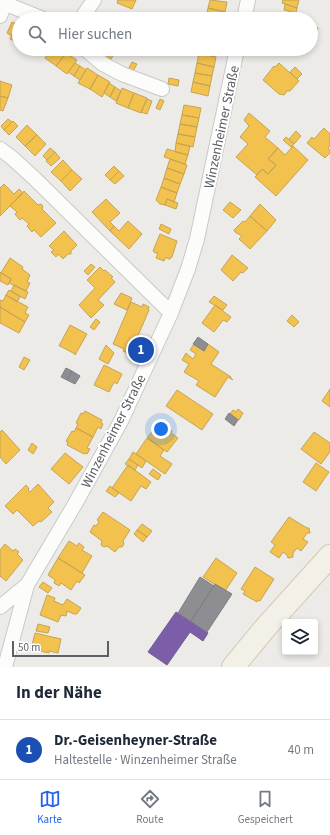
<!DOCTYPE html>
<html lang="de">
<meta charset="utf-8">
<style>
body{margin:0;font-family:"Source Sans 3",sans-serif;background:#f2f2f3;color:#1f2937}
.controls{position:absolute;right:12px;bottom:12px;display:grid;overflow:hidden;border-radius:4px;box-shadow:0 2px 6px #0003}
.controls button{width:36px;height:36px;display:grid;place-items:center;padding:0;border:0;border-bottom:1px solid #e0e1e3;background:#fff;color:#1f2937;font:20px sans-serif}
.scale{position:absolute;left:12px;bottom:10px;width:97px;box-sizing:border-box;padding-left:4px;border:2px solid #5c6065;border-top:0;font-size:11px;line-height:14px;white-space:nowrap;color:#5c6065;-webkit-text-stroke:3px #fff;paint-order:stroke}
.you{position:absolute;left:161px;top:429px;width:14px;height:14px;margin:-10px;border:3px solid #fff;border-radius:50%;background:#1a73e8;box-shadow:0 0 0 6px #1a73e833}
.badge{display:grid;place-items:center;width:26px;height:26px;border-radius:50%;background:#2563eb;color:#fff;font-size:13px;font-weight:700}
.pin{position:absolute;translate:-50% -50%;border:2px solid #fff;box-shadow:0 1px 4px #0006}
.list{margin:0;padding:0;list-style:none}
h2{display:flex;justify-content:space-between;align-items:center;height:52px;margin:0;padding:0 16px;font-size:17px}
h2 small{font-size:13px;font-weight:400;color:#747a83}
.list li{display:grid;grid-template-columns:26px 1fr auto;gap:12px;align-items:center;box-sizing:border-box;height:60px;padding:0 16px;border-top:1px solid #e0e1e3}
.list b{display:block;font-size:15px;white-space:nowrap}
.list p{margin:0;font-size:13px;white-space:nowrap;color:#747a83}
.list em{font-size:13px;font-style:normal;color:#747a83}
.icon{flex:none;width:22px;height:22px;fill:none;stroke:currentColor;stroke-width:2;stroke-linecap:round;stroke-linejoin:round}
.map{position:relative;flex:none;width:330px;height:667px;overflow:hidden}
.search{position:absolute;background:#fff;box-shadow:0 2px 6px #0003;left:12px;right:12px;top:12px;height:44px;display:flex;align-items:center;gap:10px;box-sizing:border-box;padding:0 14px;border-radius:22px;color:#747a83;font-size:15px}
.sheet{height:112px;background:#fff}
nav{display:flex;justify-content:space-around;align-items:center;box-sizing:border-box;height:56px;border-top:1px solid #e0e1e3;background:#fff;font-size:11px;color:#747a83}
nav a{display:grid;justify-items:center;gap:2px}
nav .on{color:#2563eb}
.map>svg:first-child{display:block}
.homes{fill:#f2c14e;stroke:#c5a455}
.offices{fill:#7b5ea7;stroke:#725f93}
.industry{fill:#8d8d92;stroke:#7e8084}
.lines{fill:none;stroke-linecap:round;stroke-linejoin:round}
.street-casing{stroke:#c9c9c9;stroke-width:16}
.primary-casing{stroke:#d5cab3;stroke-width:24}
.street{stroke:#fcfcfb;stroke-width:14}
.primary{stroke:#f3f0e8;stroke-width:22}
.labels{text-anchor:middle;stroke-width:4;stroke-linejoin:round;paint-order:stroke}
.street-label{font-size:14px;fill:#5c6065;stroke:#fff}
</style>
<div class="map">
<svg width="330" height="667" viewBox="0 0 330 667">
<rect width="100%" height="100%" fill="#ecebe7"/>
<path class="homes" d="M118,0H136L132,9L117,3Z
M210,0L227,2L225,12L208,8Z
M283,0H299L297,8L282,3Z
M285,4L297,8L296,13L284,10Z
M208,8L225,12L224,19L206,18Z
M117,12L127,18L126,19H112Z
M290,12L305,15L304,19L289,18Z
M12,22L17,24L12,36L7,33Z
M17,24L19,25V43L10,39Z
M311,26L318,28L313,47H311Z
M43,49H51L47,56L41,53Z
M51,49H60L66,53L56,66L45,58Z
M98,49H108L114,54L111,59Z
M202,49H214L212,56L201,54Z
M66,53L77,60L67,74L56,66Z
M199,53L216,57L214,67L197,63Z
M132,62L137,64L132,73L128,70Z
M75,63L80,66L74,76L68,72Z
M197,63L214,67L212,76L195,73Z
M279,63L299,81L290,91H287L284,95L279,94L263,80L274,66L275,67Z
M80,66L86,70L80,80L74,76Z
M295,67L302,74L297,79L290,72Z
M87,68L98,75L90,89L78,83Z
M195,73L212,76L210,86L193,82Z
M98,75L110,82L102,97L90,89Z
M169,78L179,80L178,86L168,84Z
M0,81L12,85L8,98L0,96Z
M193,82L210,86L208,96L191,92Z
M109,83L115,87L110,97L104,93Z
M115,87L121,91L116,101L110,97Z
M122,88L134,93L128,108L116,103Z
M134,93L147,98L141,113L128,108Z
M0,96L8,98L3,111L0,110Z
M147,99L152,101L147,114L141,112Z
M160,99L164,101L160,110L156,108Z
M184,105L201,108L199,118L182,115Z
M249,113L270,131L265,137L278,148L268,159L276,165L268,174L262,169L257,175L236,157L248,144L240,137L249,126L244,120Z
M182,115L199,118L197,127L180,124Z
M8,119L12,122L4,130L1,126Z
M13,121L18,126L9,135L4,130Z
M180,124L197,127L195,137L178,134Z
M27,125L37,135L25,146L16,137Z
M324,128L330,134V146L328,148L330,150V153L325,158L307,143L312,137L314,139Z
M296,131L301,136L294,144L289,139Z
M178,134L195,137L193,147L176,143Z
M37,135L46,144L35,156L25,146Z
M286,137L294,144L291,147L283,140Z
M176,143L190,146L188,155L175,152Z
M293,146L308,160L276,196L255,177L262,169L268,174L276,165L268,159L278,148L285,155Z
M50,148L55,152L47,160L43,156Z
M167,149L188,155L185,164L164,157Z
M55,152L60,158L51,166L46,161Z
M170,159L187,165L184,174L167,168Z
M63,160L72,170L61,181L51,172Z
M114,166L119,171L110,180L105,175Z
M167,168L184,174L180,184L164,178Z
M72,170L82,179L70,191L61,181Z
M119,171L124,176L115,184L110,180Z
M164,178L180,184L177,193L161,187Z
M4,184L14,194L19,189L23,193L0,216V188Z
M161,187L177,193L174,202L167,199L165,205L160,204L156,200Z
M24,191L38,205L41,204L43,206L42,209L56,223L41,237L34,230L32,232L27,226L29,224L22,218L20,220L15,214L17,212L10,206Z
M106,199L120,213L110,222L114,226L110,231L92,212Z
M167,199L178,203L176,209L165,205Z
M230,202L241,210L233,218L223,210Z
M260,204L276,220L267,231L250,216Z
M250,216L267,231L250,249L239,239L242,236L235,232L234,230L243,221L245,222Z
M128,221L142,234L129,249L110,231L114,226L119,231Z
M161,224L171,229L169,234L159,229Z
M64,231L77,245L71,251V254H68L63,259L58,254L56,257L51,252L54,250L49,246Z
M160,234L177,241L172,257L170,259H168L166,257L164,261L156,258L158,253H155L153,251Z
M232,255L248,268L243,273L241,272L233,281L221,270Z
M10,258L23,267L22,269L30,275L27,282L30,283L26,291L9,283L11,279L1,273Z
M91,264L95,267L88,275L84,271Z
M100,267L104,271L105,270L113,277L111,278L115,282L98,300L104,305L91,318L79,305L95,288L87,280Z
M0,272L11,279L8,285L0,281Z
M14,285L28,292L25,299L11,291Z
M9,290L20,297L17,302L6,295Z
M121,293L132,298L127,310L114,304Z
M6,295L28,307L25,313L29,315L25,322L0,307V300L3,301Z
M214,296L227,305L223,310L209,302Z
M131,302L142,307L143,304L149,307L148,310H149L131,352L130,351L129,354L123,351L124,349L113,344Z
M215,305L231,317L227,322L223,320L214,332L202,323Z
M0,307L25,322L19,333L0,323Z
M292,315L299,322L294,327L287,321Z
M96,319L100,322L94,330L90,327Z
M70,325L87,334L75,355V354L60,346H59Z
M194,344L204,351L208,344L219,352L211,364L231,377H230L233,380L228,377L215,397L196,385L199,381L184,372L189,364L182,360L186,353L193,359L196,354L190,350Z
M106,345L114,353L108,364L99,359Z
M24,357L30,360L24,370L19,367Z
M104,365L122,374L117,384L114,382L109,392L94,385Z
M330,389V407L322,401Z
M177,390L213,414L202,430L166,406Z
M238,409L243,413L239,420L230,414L233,410L236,412Z
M85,411L102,420L101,422L103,424L101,429L98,427L93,437L76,428L78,424L76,423L81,413L83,414Z
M158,424L163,428L165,425L172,431L171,433L178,438L167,452L147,438Z
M76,428L93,437L87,448L90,449L87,454L85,453L84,454L67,445L68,442L66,441L72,431L74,432Z
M2,430L20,450L6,464L0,457V432Z
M314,432L330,443V452L321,464L301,449Z
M147,438L164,450L160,456L172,464L165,474L136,454Z
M32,443L37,447L33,454L28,450Z
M133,452L146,461L142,468L129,459Z
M65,453L83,467L69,484L51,469Z
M129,459L138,465L135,470L125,464Z
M316,463L329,472L316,491L303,482Z
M128,465L151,482L146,489L141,486L131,501L112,488Z
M153,469L161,475L158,480L149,474Z
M38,484L54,502L48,508L52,512L41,522L39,521L33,526L17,510L13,514L5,506L26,485L29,489L28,490L30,492Z
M110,486L119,493L115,497L106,491Z
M103,512L130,530L123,541L124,544L122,547H119L115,552L107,546L104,547L101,545L102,541L90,532L94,525L96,526L99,522L97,520Z
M289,517L307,528H309L310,533H307L303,539L308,542L301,551L297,548L293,553V557L288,558L287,555L283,552L279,558L270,552L275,545L271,542Z
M142,524L152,531L147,537L137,530Z
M137,530L147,537L143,542L134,534Z
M69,541L77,546L79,543L84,547L82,550L92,556L82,573L58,558Z
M5,544L13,551L15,549L19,552L17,554L23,560L6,581L0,576V550Z
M58,558L85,575L79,583L77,581L71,590L61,583L59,586L54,583L55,580L48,575Z
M216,558L237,573L225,591L203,577Z
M255,567L274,579L260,601L258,600L257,602L243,594L245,591L241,589Z
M43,582L52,588L48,593L39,587Z
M47,595L55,598L54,601L63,605L67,599L81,608L77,614H74L67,611L66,616L61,615L58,622L40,615Z
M38,624L50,627L48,633L36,631Z
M35,633L61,639L58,653L49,651V653L31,649Z"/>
<path class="offices" d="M176,612L208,633L203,641L190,632L167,665L148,652Z"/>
<path class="industry" d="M198,337L208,344L204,351L193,344Z
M66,368L72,371L67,380L61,377Z
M72,371L80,376L75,384L67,380Z
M229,413L238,420L234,426L225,419Z
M200,577L214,586L191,621L178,613Z
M215,584L232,594L207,632L191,621Z"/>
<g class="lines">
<g class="street-casing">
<path id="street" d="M4,3L43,19
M0,16L6,0
M81,19L94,0
M244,19L248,0
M85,49L103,64L122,74L162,89
M0,149L11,157L33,177L171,313
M0,607L27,585L75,504L121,421L171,313L188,269L197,239L237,49
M5,667L27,585"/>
</g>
<g class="primary-casing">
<path id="primary" d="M233,667L266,627L330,556"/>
</g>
<use href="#street" class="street"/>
<use href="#primary" class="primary"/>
</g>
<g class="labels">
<g class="street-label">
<text transform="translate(221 127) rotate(-78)" y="5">Winzenheimer Straße</text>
<text transform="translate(113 431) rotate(-63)" y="5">Winzenheimer Straße</text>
</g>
</g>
</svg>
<div class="controls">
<button><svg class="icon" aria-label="layers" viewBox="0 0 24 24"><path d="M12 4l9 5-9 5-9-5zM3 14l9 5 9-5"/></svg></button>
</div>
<div class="scale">50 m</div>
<div class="you"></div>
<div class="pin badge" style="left:141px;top:350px;background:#1a4fb4">1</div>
<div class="search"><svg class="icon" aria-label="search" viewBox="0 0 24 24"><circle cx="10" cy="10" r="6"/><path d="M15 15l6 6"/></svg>Hier suchen</div>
</div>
<section class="sheet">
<h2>In der Nähe<small></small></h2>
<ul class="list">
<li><span class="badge" style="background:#1a4fb4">1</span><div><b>Dr.-Geisenheyner-Straße</b><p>Haltestelle · Winzenheimer Straße</p></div><em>40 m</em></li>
</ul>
</section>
<nav>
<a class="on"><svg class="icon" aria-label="map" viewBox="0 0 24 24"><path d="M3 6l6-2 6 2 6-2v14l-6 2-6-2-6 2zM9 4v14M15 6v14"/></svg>Karte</a>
<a><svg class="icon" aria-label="directions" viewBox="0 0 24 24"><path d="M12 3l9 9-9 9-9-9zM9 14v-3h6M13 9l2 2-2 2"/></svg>Route</a>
<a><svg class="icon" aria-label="saved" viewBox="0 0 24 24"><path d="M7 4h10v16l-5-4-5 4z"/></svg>Gespeichert</a>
</nav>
